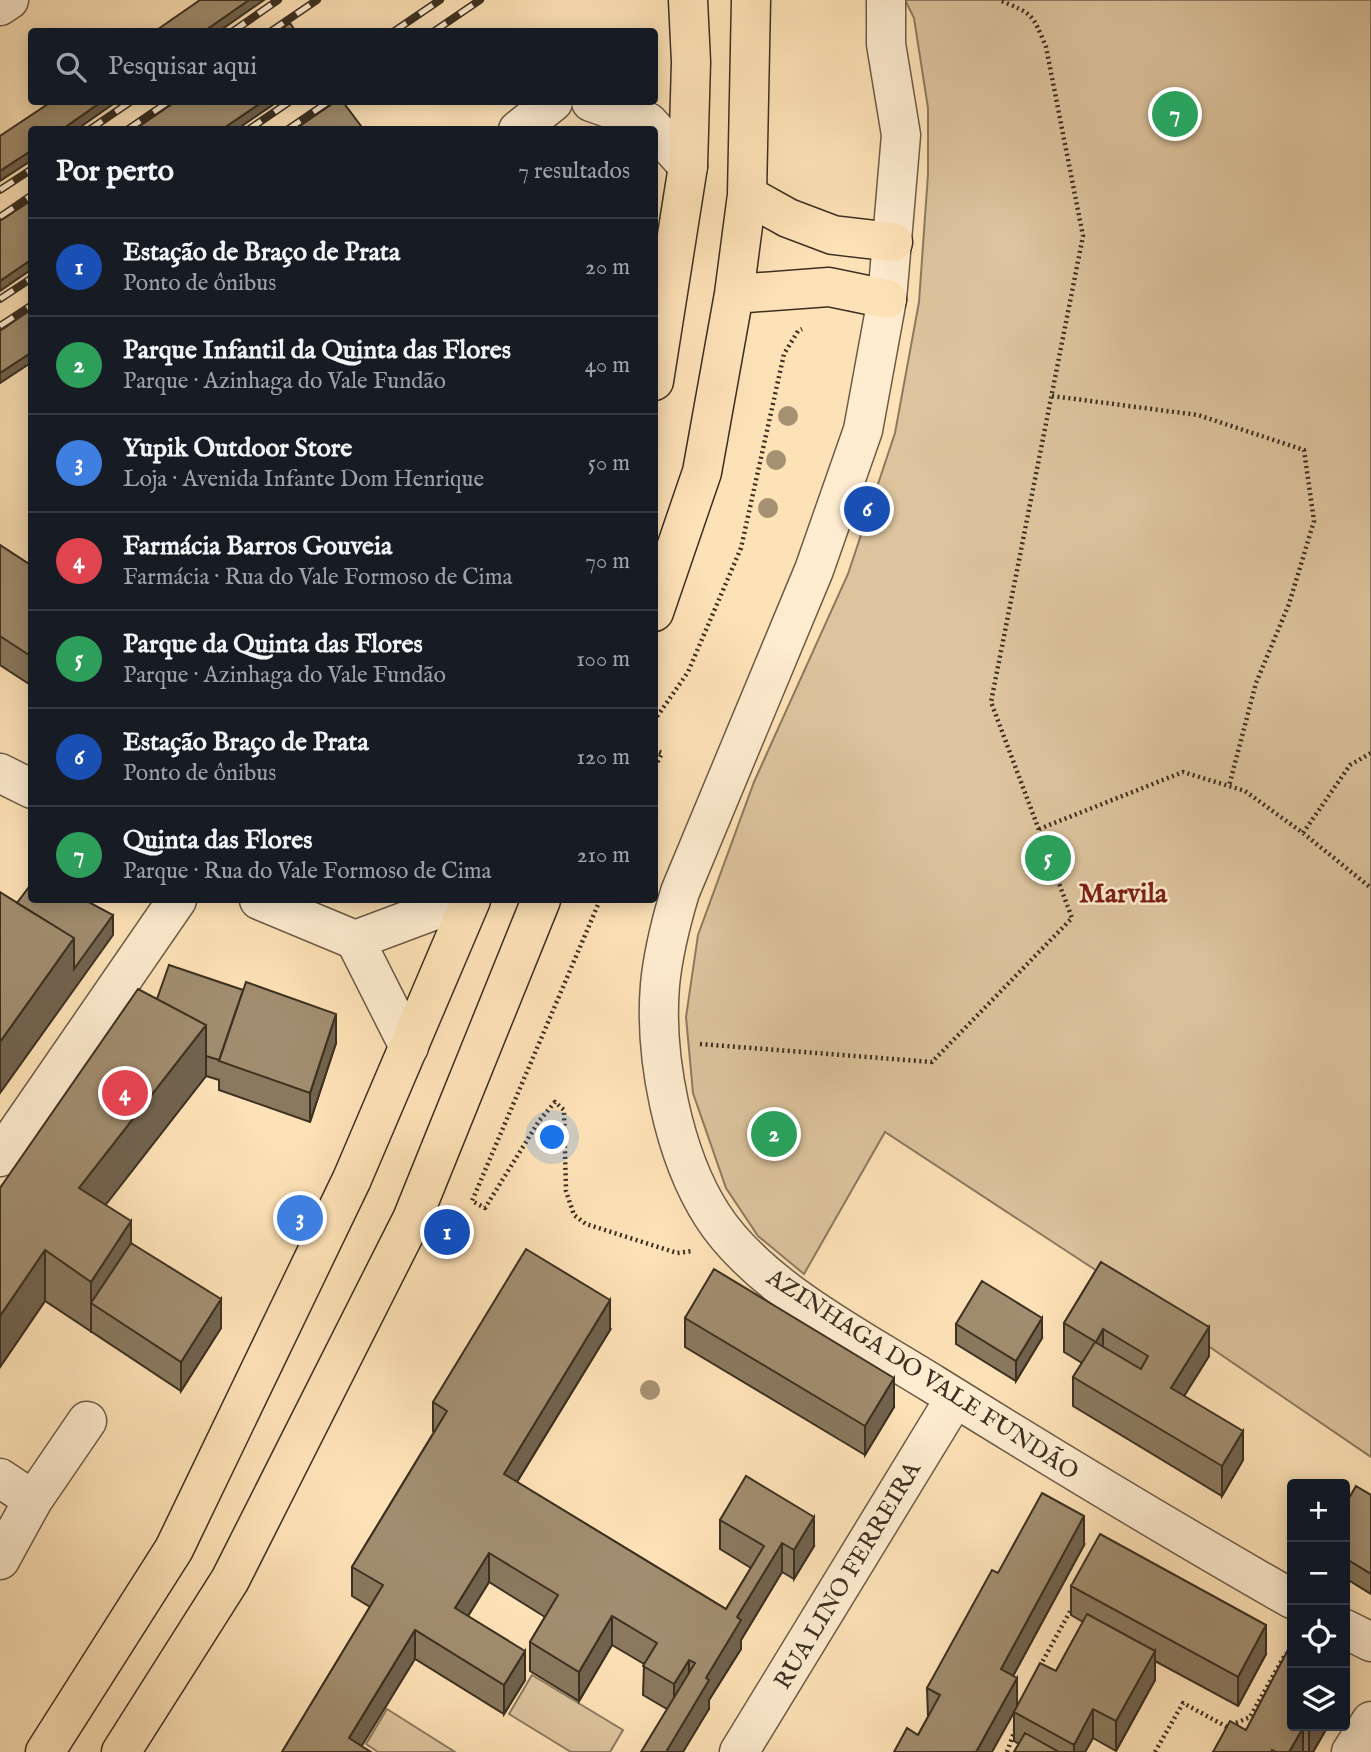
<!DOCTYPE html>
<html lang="pt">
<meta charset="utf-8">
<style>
body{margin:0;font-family:"IM FELL English",serif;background:#20242c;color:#f1f3f6}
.controls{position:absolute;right:21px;bottom:21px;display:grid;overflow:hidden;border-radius:7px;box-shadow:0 4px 18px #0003}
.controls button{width:63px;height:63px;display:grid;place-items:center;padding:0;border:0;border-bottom:2px solid #363941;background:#171b24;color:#f1f3f6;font:35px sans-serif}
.you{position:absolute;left:553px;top:1138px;width:24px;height:24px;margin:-18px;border:5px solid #fff;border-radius:50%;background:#1a73e8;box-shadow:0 0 0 10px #1a73e833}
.badge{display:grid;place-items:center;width:46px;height:46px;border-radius:50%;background:#b45309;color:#fff;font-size:23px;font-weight:700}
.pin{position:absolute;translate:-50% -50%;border:4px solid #fff;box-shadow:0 2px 7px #0006}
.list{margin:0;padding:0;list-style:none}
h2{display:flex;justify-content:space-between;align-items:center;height:91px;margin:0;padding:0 28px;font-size:30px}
h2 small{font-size:23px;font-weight:400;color:#9ea1a6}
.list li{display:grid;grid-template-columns:46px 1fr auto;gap:21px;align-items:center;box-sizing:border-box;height:98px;padding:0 28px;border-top:2px solid #363941}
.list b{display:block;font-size:26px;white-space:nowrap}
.list p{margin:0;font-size:23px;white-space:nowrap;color:#9ea1a6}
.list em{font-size:23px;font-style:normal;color:#9ea1a6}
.icon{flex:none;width:38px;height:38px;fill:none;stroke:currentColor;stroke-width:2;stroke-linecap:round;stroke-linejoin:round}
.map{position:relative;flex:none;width:1371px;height:1752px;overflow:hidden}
.search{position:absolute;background:#171b24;box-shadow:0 4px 18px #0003;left:28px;top:28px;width:630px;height:77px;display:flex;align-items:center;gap:18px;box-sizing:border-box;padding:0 24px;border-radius:7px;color:#9ea1a6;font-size:26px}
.panel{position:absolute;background:#171b24;box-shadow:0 4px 18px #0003;left:28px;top:126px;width:630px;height:777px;border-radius:7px}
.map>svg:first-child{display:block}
.green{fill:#ddc49e;stroke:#8c7a60;stroke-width:2}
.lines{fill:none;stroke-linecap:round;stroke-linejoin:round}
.minor-casing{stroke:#6c5c46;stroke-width:41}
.major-casing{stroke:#3c3021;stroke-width:41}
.path{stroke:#3c3021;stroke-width:4.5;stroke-dasharray:2 3.5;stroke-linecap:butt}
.minor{stroke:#feecd0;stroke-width:38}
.major{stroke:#fee2b7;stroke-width:38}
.rail-casing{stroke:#3c3021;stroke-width:8}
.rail{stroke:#feecd0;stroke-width:5;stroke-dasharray:16;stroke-linecap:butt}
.tree{fill:#a59172}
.wall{fill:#8a795f;stroke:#3c3021;stroke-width:2}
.shaded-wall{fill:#71634e;stroke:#3c3021;stroke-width:2}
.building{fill:#a18d6f;stroke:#3c3021;stroke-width:2}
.labels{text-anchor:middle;stroke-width:5;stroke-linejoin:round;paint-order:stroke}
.street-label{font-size:24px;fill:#3c3021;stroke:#feecd0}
.quarter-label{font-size:28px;font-weight:bold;fill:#7a1f14;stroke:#feecd0}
</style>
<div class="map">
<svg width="1371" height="1752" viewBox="0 0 1371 1752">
<rect width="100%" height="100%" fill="#fee2b7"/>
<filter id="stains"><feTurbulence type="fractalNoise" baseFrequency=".00286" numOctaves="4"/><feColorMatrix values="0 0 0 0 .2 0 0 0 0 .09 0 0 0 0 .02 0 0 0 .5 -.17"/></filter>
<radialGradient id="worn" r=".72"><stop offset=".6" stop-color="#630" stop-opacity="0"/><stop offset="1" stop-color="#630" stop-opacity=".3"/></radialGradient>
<path class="green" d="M905,0H1371V1457L1126,1290L885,1132L804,1274L758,1236L726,1188L693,1093L686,1017L698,935L754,782L848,574L895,433L919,302L928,174V108L914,18Z
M532,1675L623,1730L610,1752H571L509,1714Z
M387,1709L455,1752H378L366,1744Z"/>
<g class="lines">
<g class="minor-casing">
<path id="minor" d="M886,0V44L901,135L887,299L863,430L814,570L680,892C671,922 663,953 660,985C654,1056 673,1154 712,1215C758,1287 861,1339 933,1384C1052,1458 1171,1530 1292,1599
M0,6L9,0
M591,102L648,122L688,166
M518,130L553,102
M0,773L32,789
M259,900L355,940L409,1047
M355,940L462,900
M0,1157L177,900
M0,1478L33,1500
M0,1560L33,1500L87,1421
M1345,1629L1371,1642
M739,1752L955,1398
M1351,1752L1371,1721"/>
</g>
<g class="major-casing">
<path id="major" d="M747,195L788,218L833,235L893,242
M734,294L829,287L887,299
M654,381L688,166L691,62L688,0
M654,612L702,472L734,294L747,195L751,0
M45,1752L174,1549L352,1179L471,900
M121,1752L230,1580L412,1219L541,900"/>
</g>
<path class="path" d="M1052,396L1198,415L1304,450L1314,521L1289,604L1256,683L1229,786
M654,721L688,672L741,548L784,354L798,331L802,329
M654,750L662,753L654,769
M1039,829L1183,772L1245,791L1303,833L1371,888
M1303,833L1350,765L1371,753
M600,900L472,1201L485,1208L539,1121L555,1102L564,1110L566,1191L574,1215L586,1224L677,1253L692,1251
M700,1044L932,1062L1072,918L991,702L1083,236L1046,47C1032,13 1033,14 999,0
M1040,1666L1073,1606
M1231,1725L1250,1717L1286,1653
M1007,1752L1015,1730
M1155,1752L1183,1703L1227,1727L1225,1730"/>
<use href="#minor" class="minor"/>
<use href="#major" class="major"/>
<g class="rail-casing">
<path id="rail" d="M232,32L278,0
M270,32L317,0
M393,32L440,0
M433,32L480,0
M89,130L130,102
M127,130L168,102
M248,130L289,102
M287,130L328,102
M0,190L32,169
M0,217L32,195
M0,299L32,278
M0,326L32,305"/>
</g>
<use href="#rail" class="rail"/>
</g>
<g class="tree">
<circle cx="788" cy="416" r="10"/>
<circle cx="776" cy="460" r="10"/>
<circle cx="768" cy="508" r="10"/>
<circle cx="650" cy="1390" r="10"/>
</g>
<path class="wall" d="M0,545L32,566V686L0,665Z
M157,999L336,1043L310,1122L219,1090V1080L206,1076L105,1205L131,1243L221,1328L181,1391L45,1301L0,1367V1188Z
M1101,1262L1209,1356L1184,1396L1243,1460L1222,1496L1073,1406V1377L1082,1363L1064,1352V1323Z
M685,1318L894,1407L865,1455L685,1347Z
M956,1324L1042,1338L1016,1381L956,1344Z
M610,1330L517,1482L726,1609L751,1568L720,1549V1520L814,1546L794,1579L782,1572L741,1640V1649L709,1700V1709H667L643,1695L644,1664L612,1645L579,1701L530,1671V1642L545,1617L489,1582L468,1616L525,1680L504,1714L415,1659L282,1752L370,1607L352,1596V1567L434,1432L433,1431V1402Z
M1371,1495V1594L1345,1578V1505Z
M1084,1545L1013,1676L1017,1706L1056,1671L1083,1622L1071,1615V1586L1266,1654L1238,1706L1155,1661V1680L1116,1751L1093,1738L1085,1752H1014L1019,1744L1014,1741V1712L918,1735L928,1717L927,1688L998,1573Z
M1328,1726L1313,1752H1213L1246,1730Z"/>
<path class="shaded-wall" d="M249,0H264L218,32H203Z
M101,102H116L76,130H61Z
M262,102H277L236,130H221Z
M32,150V160L0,181V171Z
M32,259V269L0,291V281Z
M32,352V362L0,383V373Z
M113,915V935L0,1093V1042L74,938Z
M336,1014V1043L310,1122V1093Z
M206,1025V1076L79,1239V1188Z
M131,1221V1272L91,1303V1333V1282Z
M45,1250V1301L0,1367V1316Z
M221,1299V1328L181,1391V1362Z
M610,1300V1330L504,1503V1474Z
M1042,1318V1338L1016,1381V1361Z
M1209,1327V1356L1171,1417V1388Z
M1103,1329V1359L1096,1342Z
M894,1378V1407L865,1455V1426Z
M1243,1431V1460L1222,1496V1466Z
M1084,1516V1545L1001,1698V1669Z
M814,1517V1546L794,1579V1550Z
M782,1543V1572L741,1640V1649L709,1700V1709L683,1752H666L737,1617Z
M489,1553V1582L455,1637V1608Z
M612,1616V1645L579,1701V1672Z
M1266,1625V1654L1238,1706V1677Z
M415,1630V1659L358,1752L349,1738Z
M525,1651V1680L504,1714V1685Z
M1155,1651V1680L1116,1751V1721Z
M1349,1656V1685L1345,1694V1665Z
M689,1660V1689L674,1713V1684Z
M1017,1678V1707L992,1752H976Z
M1093,1709V1738L1085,1752H1074V1745Z
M1312,1726H1328L1313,1752H1309V1731Z
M1303,1728V1752H1289Z"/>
<path class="building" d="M200,0H249L203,32H154Z
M290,23L296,32H278Z
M51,102H101L61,130H32V150L0,171V136Z
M175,102H262L221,130H134Z
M335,102H343L361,126L356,130H294Z
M32,200V259L0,281V221Z
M32,309V352L0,373V331Z
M0,545L32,566V657L0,636Z
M32,883V900H85L113,915L74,969V938L17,903Z
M0,892L74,938L0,1042Z
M169,965L243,990L219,1060L206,1056V1025L157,999Z
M246,982L336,1014L310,1093L219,1061Z
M138,989L206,1025L79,1188L131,1221L91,1282L45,1250L0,1316V1188Z
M131,1243L221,1299L181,1362L91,1303Z
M526,1249L610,1300L504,1474L726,1609L764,1546L720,1520L746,1476L814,1517L794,1550L782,1543L737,1617L741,1620L706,1678L709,1680L666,1752H641L695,1663L689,1660L674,1684L643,1666L657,1643L612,1616L579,1672L530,1642L558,1595L489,1553L455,1608L525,1651L504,1685L415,1630L349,1738L371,1752H282L383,1585L352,1567L447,1411L433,1402Z
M1101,1262L1209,1327L1171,1388L1243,1431L1222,1466L1073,1377L1095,1342L1141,1369L1148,1356L1103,1329L1096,1342L1064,1323Z
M714,1269L894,1378L865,1426L685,1318Z
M982,1281L1042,1318L1016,1361L956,1324Z
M1356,1486L1371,1495V1574L1345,1558V1505Z
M1042,1493L1084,1516L1001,1669L1017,1678L976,1752H894L907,1728L918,1735L940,1695L927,1688L992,1570L998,1573Z
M1100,1534L1266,1625L1238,1677L1071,1586Z
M1087,1614L1155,1651L1116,1721L1093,1709L1074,1745L1014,1712L1040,1663L1056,1671Z
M1292,1642V1726H1312L1309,1731L1303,1728L1289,1752H1276L1272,1750L1271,1752H1213L1230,1721L1246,1730Z
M1345,1654L1349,1656L1345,1665Z
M1025,1733L1059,1752H1014Z"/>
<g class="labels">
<g class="street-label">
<text transform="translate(923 1374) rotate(33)" y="8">AZINHAGA DO VALE FUNDÃO</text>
<text transform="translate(847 1575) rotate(-59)" y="8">RUA LINO FERREIRA</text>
</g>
<g class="quarter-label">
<text x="1123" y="902">Marvila</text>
</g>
</g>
<rect width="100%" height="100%" filter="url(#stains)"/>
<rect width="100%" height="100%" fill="url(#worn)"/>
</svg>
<div class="controls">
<button>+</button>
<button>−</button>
<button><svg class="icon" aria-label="locate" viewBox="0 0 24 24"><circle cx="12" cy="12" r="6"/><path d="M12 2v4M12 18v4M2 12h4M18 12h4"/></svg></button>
<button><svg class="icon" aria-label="layers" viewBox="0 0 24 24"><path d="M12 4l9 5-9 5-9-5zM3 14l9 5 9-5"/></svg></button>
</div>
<div class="you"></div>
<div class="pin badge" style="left:447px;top:1232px;background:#1a4fb4">1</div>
<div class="pin badge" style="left:774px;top:1134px;background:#2e9e5b">2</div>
<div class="pin badge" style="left:300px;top:1218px;background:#3f7fe0">3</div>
<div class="pin badge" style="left:125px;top:1093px;background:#e0444e">4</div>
<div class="pin badge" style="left:1048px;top:858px;background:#2e9e5b">5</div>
<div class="pin badge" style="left:867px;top:509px;background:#1a4fb4">6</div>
<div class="pin badge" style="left:1175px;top:114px;background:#2e9e5b">7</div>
<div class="search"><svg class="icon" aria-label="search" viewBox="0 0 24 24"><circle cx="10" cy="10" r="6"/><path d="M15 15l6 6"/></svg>Pesquisar aqui</div>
<section class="panel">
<h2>Por perto<small>7 resultados</small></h2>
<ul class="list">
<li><span class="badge" style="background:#1a4fb4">1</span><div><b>Estação de Braço de Prata</b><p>Ponto de ônibus</p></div><em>20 m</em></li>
<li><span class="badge" style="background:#2e9e5b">2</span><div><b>Parque Infantil da Quinta das Flores</b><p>Parque · Azinhaga do Vale Fundão</p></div><em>40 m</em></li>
<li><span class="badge" style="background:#3f7fe0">3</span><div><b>Yupik Outdoor Store</b><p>Loja · Avenida Infante Dom Henrique</p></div><em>50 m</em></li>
<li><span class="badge" style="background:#e0444e">4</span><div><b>Farmácia Barros Gouveia</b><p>Farmácia · Rua do Vale Formoso de Cima</p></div><em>70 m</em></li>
<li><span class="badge" style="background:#2e9e5b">5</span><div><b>Parque da Quinta das Flores</b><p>Parque · Azinhaga do Vale Fundão</p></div><em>100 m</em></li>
<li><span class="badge" style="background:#1a4fb4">6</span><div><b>Estação Braço de Prata</b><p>Ponto de ônibus</p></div><em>120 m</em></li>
<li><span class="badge" style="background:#2e9e5b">7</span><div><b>Quinta das Flores</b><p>Parque · Rua do Vale Formoso de Cima</p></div><em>210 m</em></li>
</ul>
</section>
</div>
